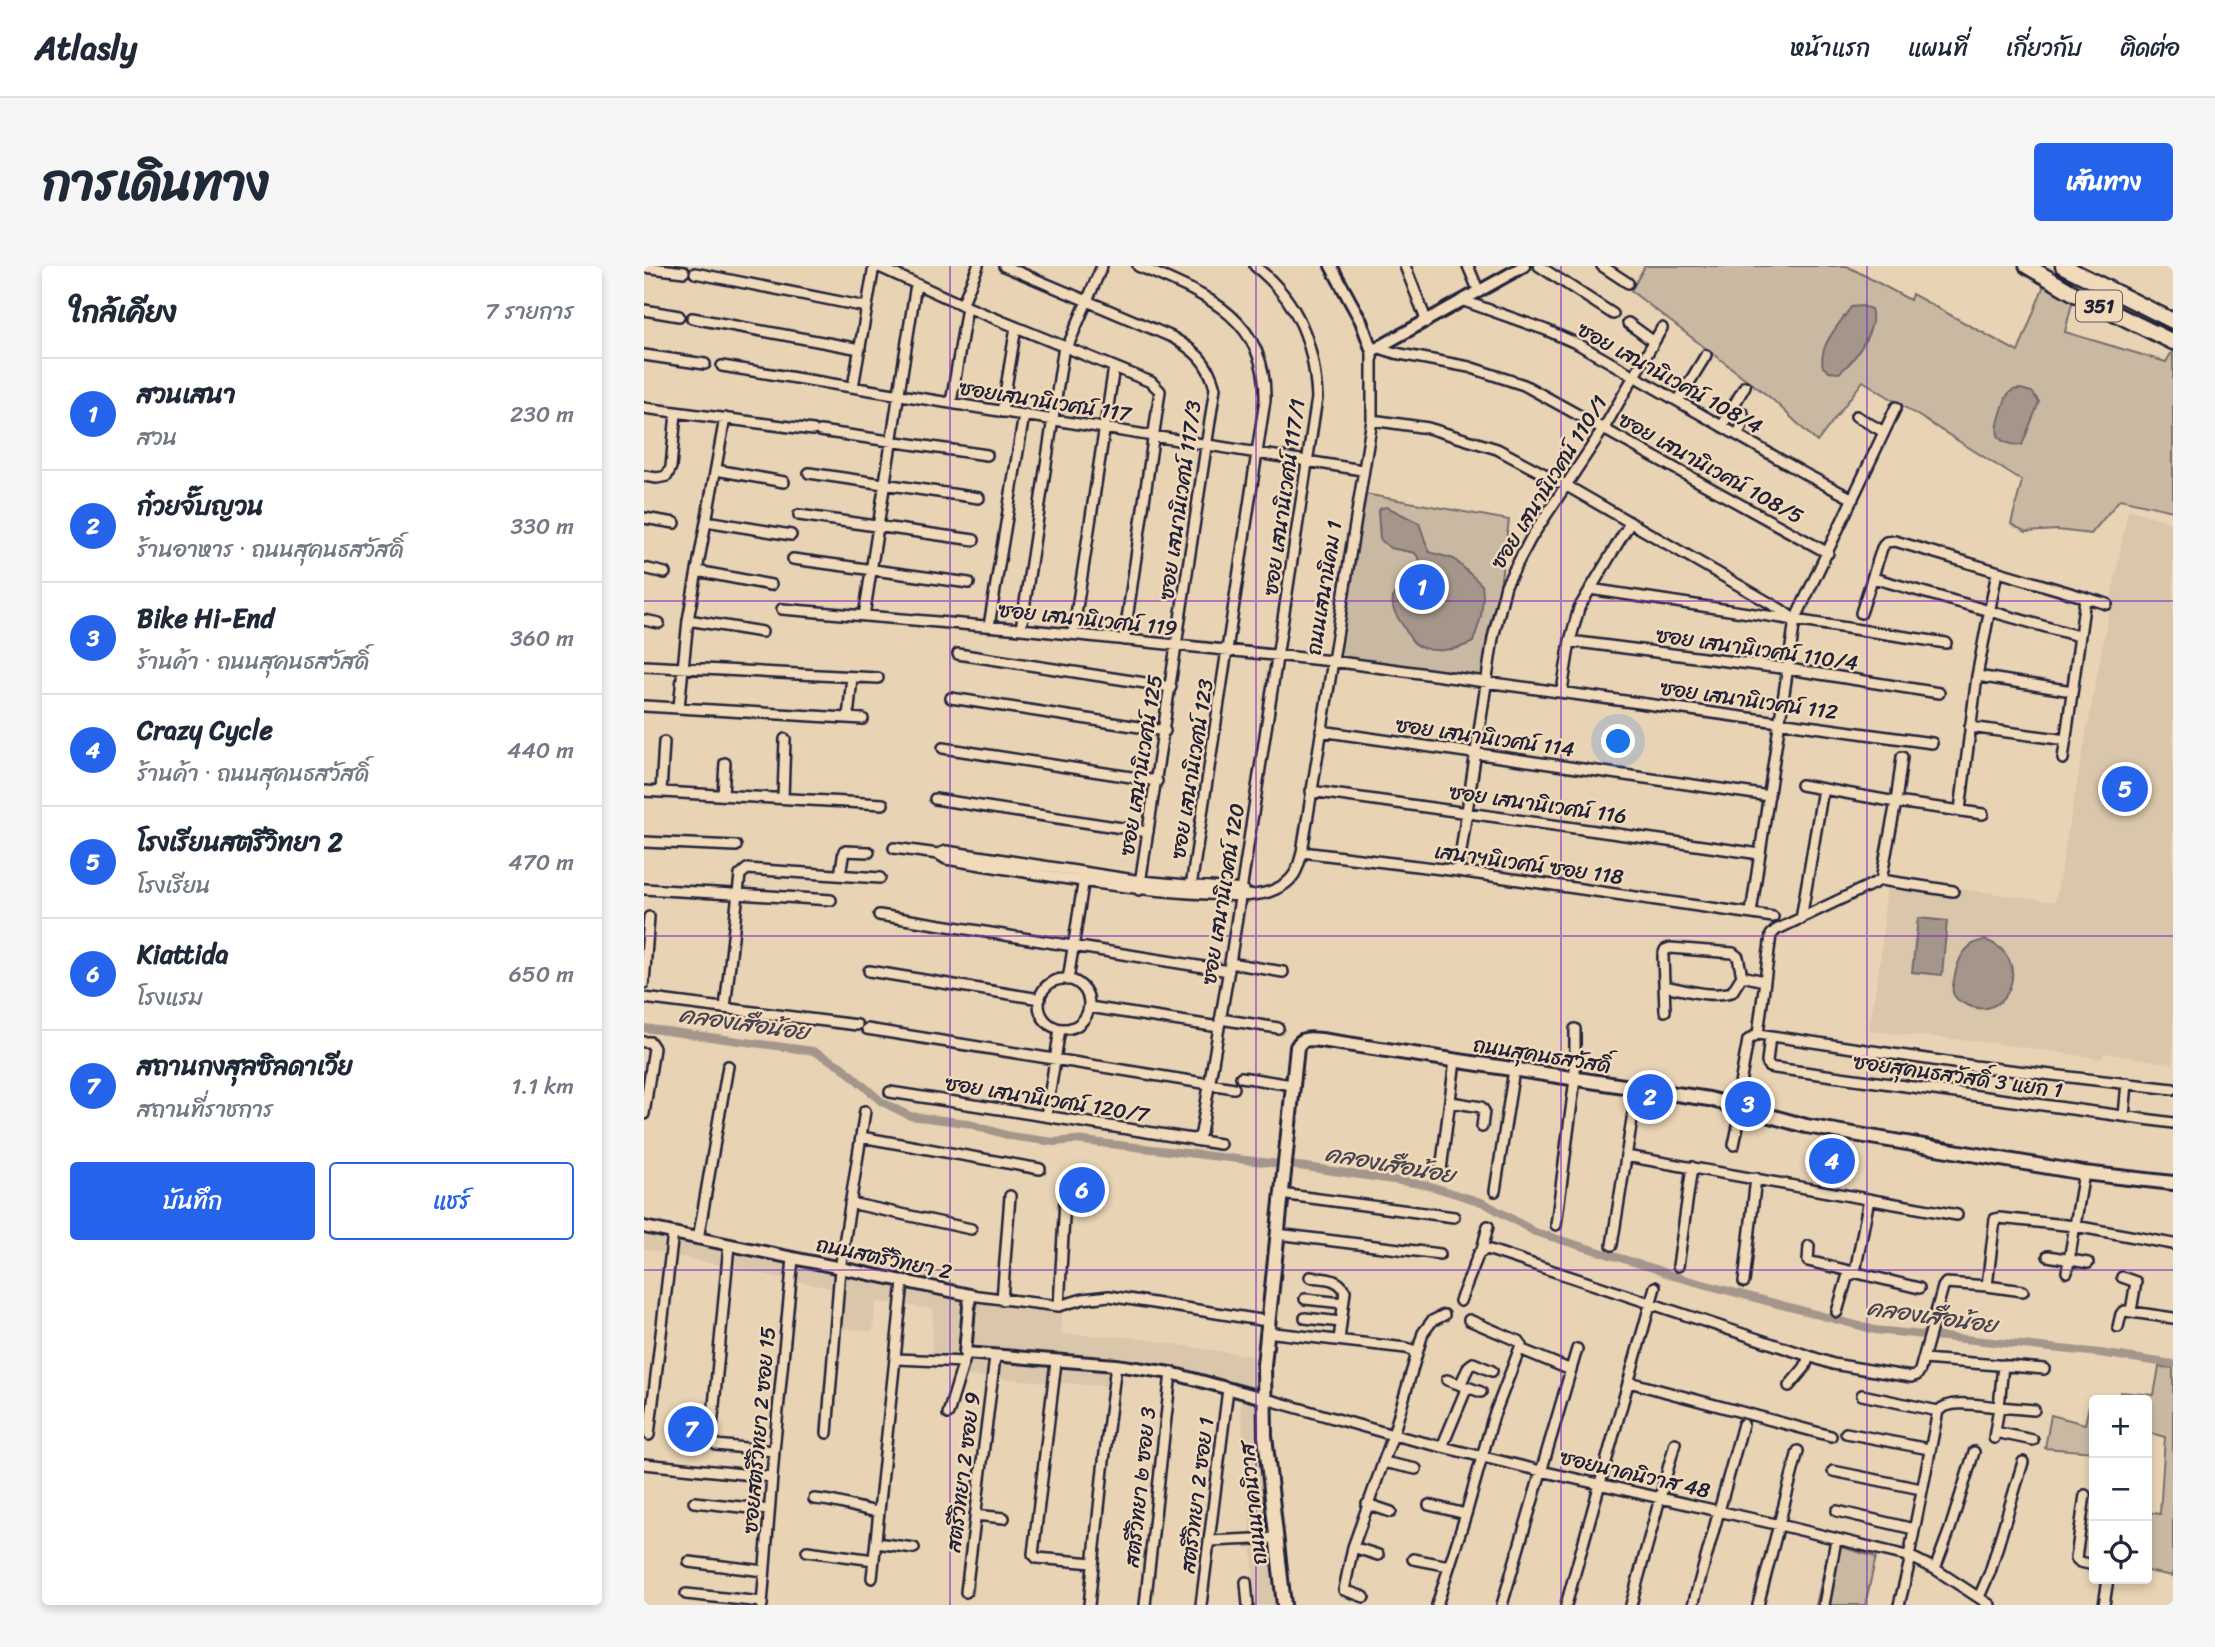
<!DOCTYPE html>
<html lang="th">
<meta charset="utf-8">
<style>
body{margin:0;font-family:Sriracha,"Playpen Sans Thai",sans-serif;background:#f6f6f7;color:#1f2937}
.controls{position:absolute;right:21px;bottom:21px;display:grid;overflow:hidden;border-radius:7px;box-shadow:0 4px 10px #0003}
.controls button{width:63px;height:63px;display:grid;place-items:center;padding:0;border:0;border-bottom:2px solid #e0e1e3;background:#fff;color:#1f2937;font:35px sans-serif}
.you{position:absolute;left:975px;top:476px;width:24px;height:24px;margin:-18px;border:5px solid #fff;border-radius:50%;background:#1a73e8;box-shadow:0 0 0 10px #1a73e833}
.badge{display:grid;place-items:center;width:46px;height:46px;border-radius:50%;background:#2563eb;color:#fff;font-size:23px;font-weight:700}
.pin{position:absolute;translate:-50% -50%;border:4px solid #fff;box-shadow:0 2px 7px #0006}
.list{margin:0;padding:0;list-style:none}
h2{display:flex;justify-content:space-between;align-items:center;height:91px;margin:0;padding:0 28px;font-size:30px}
h2 small{font-size:23px;font-weight:400;color:#747a83}
.list li{display:grid;grid-template-columns:46px 1fr auto;gap:21px;align-items:center;box-sizing:border-box;height:112px;padding:0 28px;border-top:2px solid #e0e1e3}
.list b{display:block;font-size:26px;white-space:nowrap}
.list p{margin:0;font-size:23px;white-space:nowrap;color:#747a83}
.list em{font-size:23px;font-style:normal;color:#747a83}
.actions{display:flex;gap:14px;padding:21px 28px}
.actions a{flex:1;padding:16px 0;border:2px solid #2563eb;border-radius:7px;text-align:center;font-size:24px;color:#2563eb}
.actions .main{background:#2563eb;color:#fff}
.icon{flex:none;width:38px;height:38px;fill:none;stroke:currentColor;stroke-width:2;stroke-linecap:round;stroke-linejoin:round}
.map{position:relative;flex:none;width:1529px;height:1339px;overflow:hidden;border-radius:7px}
header{display:flex;align-items:center;gap:42px;box-sizing:border-box;height:98px;padding:0 35px;background:#fff;border-bottom:2px solid #e0e1e3}
header strong{font-size:33px}
nav{display:flex;gap:38px;margin-inline-start:auto;font-size:24px}
.intro{display:flex;align-items:center;justify-content:space-between;box-sizing:border-box;height:168px;padding:0 42px}
h1{margin:0;font-size:49px}
.button{padding:18px 32px;border-radius:7px;background:#2563eb;color:#fff;font-size:24px;font-weight:700}
main{display:flex;gap:42px;padding:0 42px}
aside{flex:1;background:#fff;border-radius:7px;box-shadow:0 4px 10px #0003}
.map>svg:first-child{display:block}
.built{fill:#d9c6ab}
.green{fill:#cab9a2;stroke:#766e6e;stroke-width:2}
.water{fill:#a4968b;stroke:#70686b;stroke-width:2}
.lines{fill:none;stroke-linecap:round;stroke-linejoin:round}
.canal{stroke:#a4968b;stroke-width:8}
.minor-casing{stroke:#22223b;stroke-width:14}
.tertiary-casing{stroke:#22223b;stroke-width:16}
.secondary-casing{stroke:#22223b;stroke-width:18}
.primary-casing{stroke:#22223b;stroke-width:19}
.minor{stroke:#f0dab9;stroke-width:9}
.tertiary{stroke:#f0dab9;stroke-width:10}
.secondary{stroke:#f0dab9;stroke-width:12}
.primary{stroke:#f0dab9;stroke-width:14}
.grid{fill:none;stroke:#7b2cbf;stroke-width:2;stroke-opacity:0.55}
.labels{text-anchor:middle;stroke-width:5;stroke-linejoin:round;paint-order:stroke}
.shield{fill:#f0dab9;stroke:#605961;stroke-width:2}
.shield-label{font-size:19px;font-weight:bold;fill:#22223b}
.street-label{font-size:21px;fill:#22223b;stroke:#f0dab9}
.water-label{font-size:23px;font-style:italic;fill:#494553;stroke:#f0dab9}
</style>
<header>
<strong>Atlasly</strong>
<nav><a>หน้าแรก</a><a>แผนที่</a><a>เกี่ยวกับ</a><a>ติดต่อ</a></nav>
</header>
<div class="intro"><h1>การเดินทาง</h1><a class="button">เส้นทาง</a></div>
<main>
<aside>
<h2>ใกล้เคียง<small>7 รายการ</small></h2>
<ul class="list">
<li><span class="badge">1</span><div><b>สวนเสนา</b><p>สวน</p></div><em>230 m</em></li>
<li><span class="badge">2</span><div><b>ก๋วยจั๊บญวน</b><p>ร้านอาหาร · ถนนสุคนธสวัสดิ์</p></div><em>330 m</em></li>
<li><span class="badge">3</span><div><b>Bike Hi-End</b><p>ร้านค้า · ถนนสุคนธสวัสดิ์</p></div><em>360 m</em></li>
<li><span class="badge">4</span><div><b>Crazy Cycle</b><p>ร้านค้า · ถนนสุคนธสวัสดิ์</p></div><em>440 m</em></li>
<li><span class="badge">5</span><div><b>โรงเรียนสตรีวิทยา 2</b><p>โรงเรียน</p></div><em>470 m</em></li>
<li><span class="badge">6</span><div><b>Kiattida</b><p>โรงแรม</p></div><em>650 m</em></li>
<li><span class="badge">7</span><div><b>สถานกงสุลซิลดาเวีย</b><p>สถานที่ราชการ</p></div><em>1.1 km</em></li>
</ul>
<div class="actions"><a class="main">บันทึก</a><a>แชร์</a></div>
</aside>
<div class="map">
<svg width="1529" height="1339" viewBox="0 0 1529 1339">
<rect width="100%" height="100%" fill="#e8d3b4"/>
<filter id="ink" filterUnits="userSpaceOnUse"><feTurbulence type="fractalNoise" baseFrequency=".0143" numOctaves="2"/><feDisplacementMap in="SourceGraphic" scale="14" xChannelSelector="R" yChannelSelector="G"/><feConvolveMatrix kernelMatrix="1 2 1 2 8 2 1 2 1" color-interpolation-filters="sRGB"/></filter>
<g filter="url(#ink)">
<path class="built" d="M1484,243L1529,257V798L1460,787L1458,793L1350,777L1225,765L1237,689L1243,613L1411,636Z
M0,966L275,1024L418,1046L417,1068L483,1071L613,1091L611,1113L635,1339H612L596,1129L550,1117L476,1104L474,1121L311,1109L314,1092L288,1088L289,1043L232,1035L229,1065L198,1062L200,1025L0,983Z"/>
<path class="green" d="M1001,0H1203L1266,34L1268,28L1374,86L1400,19L1429,33L1421,66L1522,96L1529,84V245L1476,233L1447,268L1413,264L1382,266L1367,258L1378,215L1219,115L1173,176L1128,133L987,25Z
M715,227L865,254L843,415L688,395Z
M1515,1101L1529,1102V1310L1503,1305V1246L1516,1248L1521,1171L1503,1166V1134H1475L1476,1126L1510,1129Z
M1447,1131L1463,1134H1450V1186L1401,1182L1407,1149L1441,1158Z
M1186,1278L1232,1291L1221,1339H1172Z"/>
<path class="water" d="M1218,40L1227,43C1234,62 1210,96 1195,107L1185,106L1179,101C1174,79 1195,59 1207,41Z
M1377,123L1388,126L1395,136L1378,179C1347,179 1351,163 1359,141C1361,135 1362,129 1366,126C1370,123 1373,123 1377,123Z
M743,241L775,257L785,286L810,293L838,319L839,330L837,351L829,376C814,384 784,389 770,377C765,372 762,364 758,358C751,348 746,340 750,328C754,326 758,326 762,324C777,318 781,298 771,287L746,282L736,273L734,246L737,242Z
M1274,652L1303,655L1298,709L1268,706Z
M1341,674C1390,690 1366,758 1323,739C1318,737 1313,734 1310,729C1307,724 1309,719 1310,714C1313,695 1320,677 1341,674Z"/>
<g class="lines">
<path class="canal" d="M0,762L169,785L197,800L238,836L266,850L322,857L366,870L410,876L431,874L662,901L783,919L840,937L891,966L1012,1003L1029,1010L1231,1064L1456,1087L1529,1098"/>
<g class="minor-casing">
<path id="minor" d="M233,0L323,41L507,116L516,125L480,374
M360,0L528,71C550,84 564,95 571,122L495,624
M494,0C560,28 623,51 621,134L546,627
M761,0L783,56
M824,0L835,26
M895,0L969,48
M958,0L984,17
M0,1L40,6
M51,7L222,41
M820,35L902,64L934,78L1163,209L1209,233
M318,39L334,0
M0,44L35,50
M48,52L216,83
M984,57L1010,76
M423,82L458,0
M736,82L751,87L825,101L880,119L1184,287
M0,89L61,98
M78,100L718,204
M209,121L230,0
M1034,135L1062,89
M307,137L323,41
M0,142L169,164
M358,146L372,61
M1212,150L1240,166
M728,154L784,162L853,183L923,220L1136,343L1151,354
M1078,160L1101,120
M176,165L343,189
M1093,169L1099,158V147
M72,204L140,216
M165,207L335,232
M0,210L13,212L23,210L27,201L32,147
M155,249L330,274
M0,252L31,257
M62,255L147,269
M149,293L325,317
M0,302L21,307
M53,305L127,319
M1229,312L1434,370
M946,323L1302,377
M138,343L377,363L688,395L1288,477
M1217,347L1238,282L1242,276L1251,275L1463,338
M220,350L272,18
M0,354L15,357
M44,354L118,366
M345,360L380,149
M377,363L420,80
M429,368L470,101
M926,375L1145,403L1295,427
M314,388L527,421
M0,400L234,412
M1333,410L1428,425
M918,425L926,375L935,342L986,257
M307,432L521,465
M0,440L219,453
M35,441L44,354L81,152
M204,452L208,411
M1326,461L1422,474
M677,465L1125,530
M299,482L513,515
M1419,493L1441,333
M1157,519L1252,536L1339,548
M0,525L239,538
M667,525L1116,588
M17,526L20,476
M79,529L81,497
M139,532L141,473
M291,533L504,566
M1316,544L1333,410L1353,306
M0,576L92,580
M250,582L294,588L302,593C389,607 475,624 563,628C585,629 612,633 632,623C650,615 654,604 658,586L728,154V85
M658,586L814,605L1129,651
M294,588L302,585L497,615L600,624
M814,605L849,372L862,319L887,272L960,162L1018,62
M196,609L200,585L225,586
M1237,614L1309,625
M0,623L89,628
M94,628L187,634
M1107,647L1151,354L1252,141
M235,649L585,705
M1157,653L1179,523
M586,697L639,706
M225,705L396,733
M395 738a25 25 0 1 1 50 0a25 25 0 1 1-50 0Z
M424,714L440,612
M0,717L5,651
M1020,720C1042,724 1065,732 1088,726L1098,710
M0,732L213,759
M445,741L575,761
M81,742L96,609L103,603L236,612
M1021,745L1019,690L1021,684L1026,682L1089,687L1094,691L1098,710L1120,715
M576,753L634,762
M223,763L590,822
M1114,768L1127,669L1132,664L1237,614L1252,536L1258,491
M1126,770L1123,796L1125,801L1131,802L1529,857
M0,776H6L10,782L0,848
M597,811L648,819
M246,826L548,873L554,872L557,867L586,697L673,132C670,77 655,35 611,0
M807,836L837,841L840,845L838,861
M1092,840L1104,774L1114,768L1330,800L1529,823
M402,850L416,763
M1480,850L1483,817
M217,871L396,903
M550,874L576,878
M1090,879L1098,841
M982,890L1313,949
M797,904L811,795
M851,925L870,804
M637,928L810,951
M206,937L327,963
M912,959L931,813V763
M633,968L796,988
M54,973L84,800
M85,979L67,1172L72,1179L130,1185
M968,979L993,822
M1165,980L1164,995L1275,1022
M838,984L844,960
M1404,990L1444,997
M1034,1000L1048,901
M1423,1006L1440,907
M666,1011C679,1013 694,1011 701,1025L695,1074
M1478,1011L1492,1016L1487,1045
M1100,1016L1112,912
M1343,1020L1379,1025
M326,1029L415,1040L439,1033L465,1030L623,1055
M661,1033L699,1037
M358,1034L366,930
M816,1035L835,987L843,983L1189,1098L1267,1111L1273,1109L1276,1104L1299,1021L1302,1017L1343,1020L1351,953L1355,952L1431,960L1529,978
M415,1040L421,934
M1193,1046L1203,1012L1211,1006L1225,933
M661,1052L697,1056
M1474,1061L1477,1048L1481,1045L1529,1052
M622,1066L762,1082L769,1084L771,1089
M876,1083L927,1104
M253,1093L320,1096
M1280,1093L1400,1103
M412,1096L389,1288L393,1292L449,1297
M985,1116L1187,1170
M816,1119L825,1100L829,1097L848,1105
M1145,1120L1161,1101L1165,1090
M823,1121L837,1126
M1218,1129L1294,1145
M619,1132L749,1169L897,1205L1136,1259L1267,1291L1291,1303L1346,1339
M304,1148L321,1092
M1351,1166L1389,1174
M183,1167L196,1003L221,845
M1202,1167L1285,1183
M5,1169L29,967
M1350,1172L1355,1141L1390,1144
M798,1181L823,1121L803,1114
M739,1196L772,1203
M0,1198L128,1211
M1189,1205L1277,1223
M1441,1229L1432,1292L1436,1296L1450,1299
M170,1233C193,1234 213,1243 235,1246
M50,1236L125,1244
M723,1238L747,1246
M785,1239L822,1248
M1193,1245L1270,1263
M331,1249L360,1252
M565,1275L633,1272
M232,1277L270,1282
M709,1281L734,1289
M163,1285L230,1294
M1265,1290L1294,1145C1307,1132 1337,1140 1355,1141L1359,1099
M769,1293L805,1300
M45,1296L120,1305
M1291,1303L1306,1263L1330,1186
M228,1312L259,1016
M602,1316L604,1339
M322,1326L351,1091
M42,1328L118,1336
M720,1331L700,1324L709,1281L749,1169L779,1067L788,1055L800,1049
M1335,1331L1346,1306L1379,1196
M118,1339L130,1185L149,993
M445,1339L459,1203L472,1099
M501,1339L527,1107
M557,1339L584,1123
M793,1339L822,1248L849,1152L877,1079L874,1075L825,1054
M858,1339L933,1083
M922,1339L1011,1021
M987,1339L1031,1177
M1049,1339L1099,1158
M1114,1339L1154,1185
M1180,1339L1192,1274
M1255,1339L1267,1291
M1460,1339L1464,1313"/>
</g>
<g class="tertiary-casing">
<path id="tertiary" d="M687,0L717,55L728,85L880,0
M0,961L326,1029L321,1087L472,1099L527,1107L619,1132"/>
</g>
<g class="secondary-casing">
<path id="secondary" d="M640,1339L621,1170L620,1099L653,781C658,771 667,773 677,774L1065,833L1162,860L1440,907L1529,917"/>
</g>
<g class="primary-casing">
<path id="primary" d="M1383,0L1431,28L1529,76
M1419,0L1529,55"/>
</g>
<use href="#minor" class="minor"/>
<use href="#tertiary" class="tertiary"/>
<use href="#secondary" class="secondary"/>
<use href="#primary" class="primary"/>
</g>
</g>
<path class="grid" d="M306,0V1339M612,0V1339M917,0V1339M1223,0V1339M0,335H1529M0,670H1529M0,1004H1529"/>
<g class="labels">
<rect class="shield" x="1432" y="24.5" width="46" height="31" rx="5"/>
<g class="shield-label">
<text x="1455" y="47">351</text>
</g>
<g class="street-label">
<text transform="translate(1026 112) rotate(29)" y="7">ซอย เสนานิเวศน์ 108/4</text>
<text transform="translate(401 135) rotate(9)" y="7">ซอยเสนานิเวศน์ 117</text>
<text transform="translate(1067 202) rotate(29)" y="7">ซอย เสนานิเวศน์ 108/5</text>
<text transform="translate(905 216) rotate(-58)" y="7">ซอย เสนานิเวศน์ 110/1</text>
<text transform="translate(640 231) rotate(-82)" y="7">ซอย เสนานิเวศน์ 117/1</text>
<text transform="translate(536 234) rotate(-82)" y="7">ซอย เสนานิเวศน์ 117/3</text>
<text transform="translate(680 322) rotate(-81)" y="7">ถนนเสนานิคม 1</text>
<text transform="translate(444 353) rotate(6)" y="7">ซอย เสนานิเวศน์ 119</text>
<text transform="translate(1113 383) rotate(8)" y="7">ซอย เสนานิเวศน์ 110/4</text>
<text transform="translate(1105 434) rotate(8)" y="7">ซอย เสนานิเวศน์ 112</text>
<text transform="translate(841 471) rotate(8)" y="7">ซอย เสนานิเวศน์ 114</text>
<text transform="translate(497 499) rotate(-81)" y="7">ซอย เสนานิเวศน์ 125</text>
<text transform="translate(548 503) rotate(-81)" y="7">ซอย เสนานิเวศน์ 123</text>
<text transform="translate(894 538) rotate(8)" y="7">ซอย เสนานิเวศน์ 116</text>
<text transform="translate(885 598) rotate(8)" y="7">เสนาฯนิเวศน์ ซอย 118</text>
<text transform="translate(579 628) rotate(-81)" y="7">ซอย เสนานิเวศน์ 120</text>
<text transform="translate(898 789) rotate(9)" y="7">ถนนสุคนธสวัสดิ์</text>
<text transform="translate(1314 810) rotate(8)" y="7">ซอยสุคนธสวัสดิ์ 3 แยก 1</text>
<text transform="translate(403 833) rotate(9)" y="7">ซอย เสนานิเวศน์ 120/7</text>
<text transform="translate(240 992) rotate(12)" y="7">ถนนสตรีวิทยา 2</text>
<text transform="translate(115 1164) rotate(-85)" y="7">ซอยสตรีวิทยา 2 ซอย 15</text>
<text transform="translate(319 1206) rotate(-83)" y="7">สตรีวิทยา 2 ซอย 9</text>
<text transform="translate(991 1208) rotate(13)" y="7">ซอยนาคนิวาส 48</text>
<text transform="translate(496 1221) rotate(-84)" y="7">สตรีวิทยา ๒ ซอย 3</text>
<text transform="translate(553 1229) rotate(-83)" y="7">สตรีวิทยา 2 ซอย 1</text>
<text transform="translate(609 1238) rotate(-96)" y="7">ถนนนาคนิวาส</text>
</g>
<g class="water-label">
<text transform="translate(100 757) rotate(8)" y="8">คลองเสือน้อย</text>
<text transform="translate(746 898) rotate(10)" y="8">คลองเสือน้อย</text>
<text transform="translate(1288 1050) rotate(8)" y="8">คลองเสือน้อย</text>
</g>
</g>
</svg>
<div class="controls">
<button>+</button>
<button>−</button>
<button><svg class="icon" aria-label="locate" viewBox="0 0 24 24"><circle cx="12" cy="12" r="6"/><path d="M12 2v4M12 18v4M2 12h4M18 12h4"/></svg></button>
</div>
<div class="you"></div>
<div class="pin badge" style="left:778px;top:321px">1</div>
<div class="pin badge" style="left:1006px;top:831px">2</div>
<div class="pin badge" style="left:1104px;top:838px">3</div>
<div class="pin badge" style="left:1188px;top:895px">4</div>
<div class="pin badge" style="left:1481px;top:523px">5</div>
<div class="pin badge" style="left:438px;top:924px">6</div>
<div class="pin badge" style="left:47px;top:1163px">7</div>
</div>
</main>
